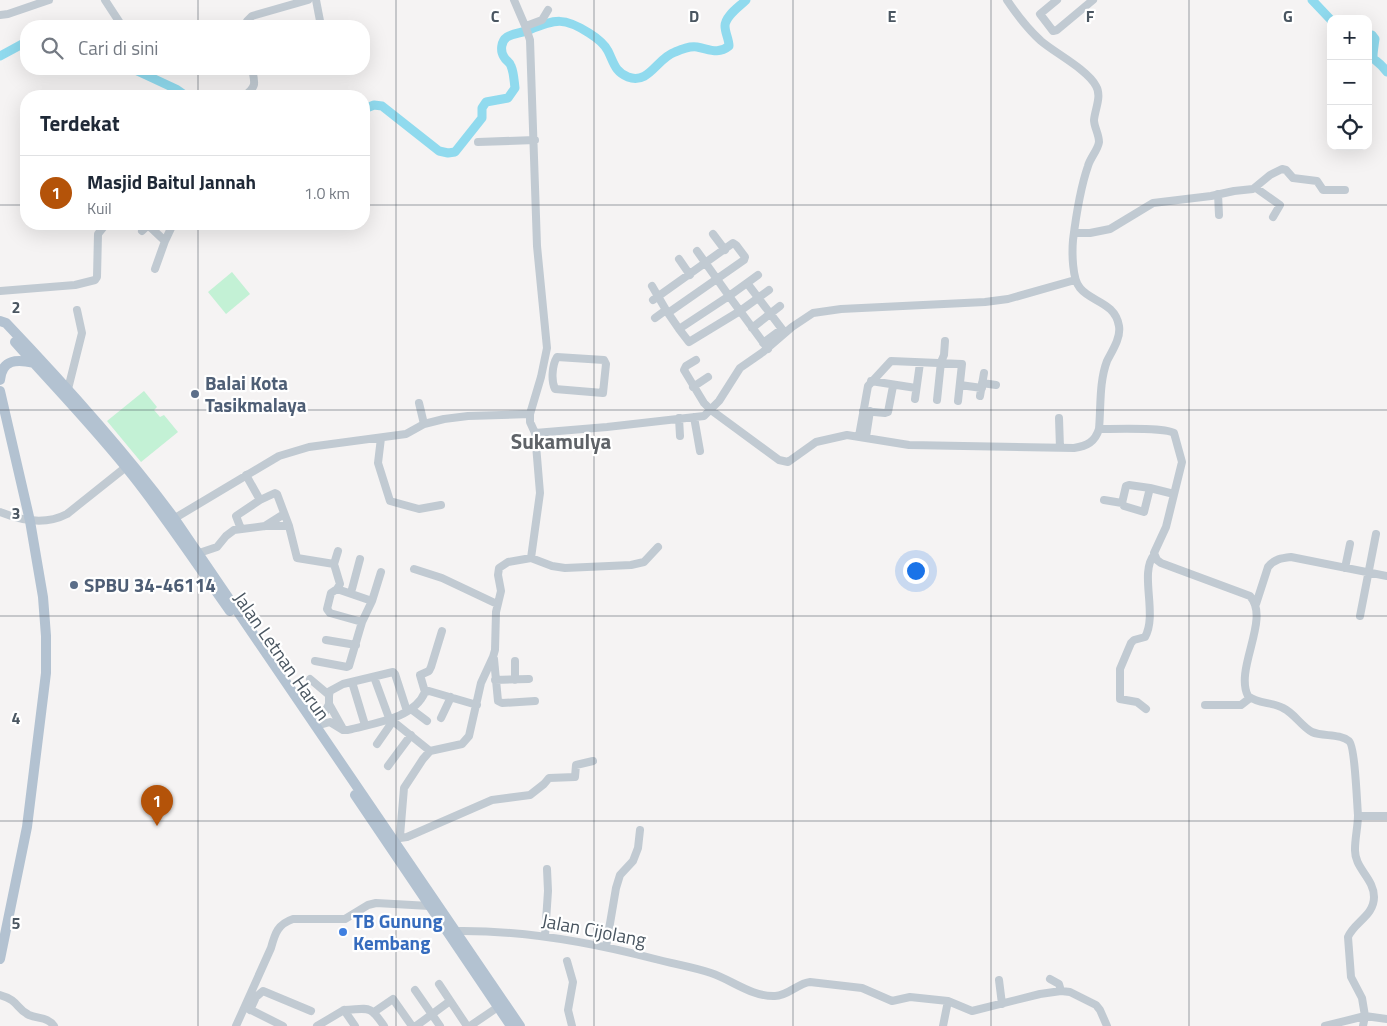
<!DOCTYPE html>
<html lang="id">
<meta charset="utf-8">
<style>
body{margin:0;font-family:"Titillium Web",sans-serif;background:#f2f2f3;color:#1f2937}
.controls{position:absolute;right:15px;top:15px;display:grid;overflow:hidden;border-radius:10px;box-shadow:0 5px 20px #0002}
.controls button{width:45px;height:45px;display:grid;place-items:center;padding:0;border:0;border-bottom:1px solid #e0e1e3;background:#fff;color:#1f2937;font:25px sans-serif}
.you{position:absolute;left:915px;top:570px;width:18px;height:18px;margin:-12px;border:4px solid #fff;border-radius:50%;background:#1a73e8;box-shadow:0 0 0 8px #1a73e833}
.badge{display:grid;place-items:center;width:32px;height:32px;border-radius:50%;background:#b45309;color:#fff;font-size:16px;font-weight:700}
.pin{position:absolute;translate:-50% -41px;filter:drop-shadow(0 1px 2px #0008)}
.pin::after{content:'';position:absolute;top:26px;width:18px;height:15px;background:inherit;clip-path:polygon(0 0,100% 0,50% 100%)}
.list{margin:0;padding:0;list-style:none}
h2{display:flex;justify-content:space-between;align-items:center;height:65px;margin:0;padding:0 20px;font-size:21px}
h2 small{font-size:16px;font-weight:400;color:#747a83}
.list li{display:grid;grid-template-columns:32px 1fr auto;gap:15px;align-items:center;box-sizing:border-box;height:75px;padding:0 20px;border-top:1px solid #e0e1e3}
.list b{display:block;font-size:19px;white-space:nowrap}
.list p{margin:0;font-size:16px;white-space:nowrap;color:#747a83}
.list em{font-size:16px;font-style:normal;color:#747a83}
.icon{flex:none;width:28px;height:28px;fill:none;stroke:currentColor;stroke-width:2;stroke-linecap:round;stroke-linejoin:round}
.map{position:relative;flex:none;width:1387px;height:1026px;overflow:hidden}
.search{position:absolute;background:#fff;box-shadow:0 5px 20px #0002;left:20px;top:20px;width:350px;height:55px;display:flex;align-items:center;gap:12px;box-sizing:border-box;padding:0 18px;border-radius:20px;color:#747a83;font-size:19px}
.panel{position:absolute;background:#fff;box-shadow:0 5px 20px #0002;left:20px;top:90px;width:350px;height:140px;border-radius:20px}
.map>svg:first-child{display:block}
.green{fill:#c3f1d5}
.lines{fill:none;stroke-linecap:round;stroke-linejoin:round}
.river{stroke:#90daee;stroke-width:9}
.minor{stroke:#c1cad2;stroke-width:8}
.major{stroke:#b3c2d1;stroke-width:10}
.grid{fill:none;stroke:#4a5661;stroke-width:1;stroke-opacity:0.55}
.service-dot{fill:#5c6f8a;stroke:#fff;stroke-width:2}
.shop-dot{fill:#3f7fe0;stroke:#fff;stroke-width:2}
.labels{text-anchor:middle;stroke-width:4.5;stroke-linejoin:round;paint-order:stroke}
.service-label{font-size:19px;font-weight:bold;fill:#4e5e75;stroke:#fff;text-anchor:start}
.street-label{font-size:19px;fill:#4a5661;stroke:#fff}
.shop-label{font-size:19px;font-weight:bold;fill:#366cbe;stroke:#fff;text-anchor:start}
.quarter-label{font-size:21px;font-weight:bold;fill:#5f6368;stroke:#fff}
.grid-label{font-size:16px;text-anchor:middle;font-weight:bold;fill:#4a5661;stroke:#fff;stroke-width:4.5;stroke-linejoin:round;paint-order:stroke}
</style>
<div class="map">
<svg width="1387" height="1026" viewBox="0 0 1387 1026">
<rect width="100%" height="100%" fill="#f5f3f3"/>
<path class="green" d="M232,272L250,294L226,314L208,292Z
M144,391L157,407L154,410L160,417L164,415L178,432L141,462L107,421Z"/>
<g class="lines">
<path class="river" d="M1312,0L1331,20
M1368,35H1372L1375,39C1371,68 1372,52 1387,72
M0,56L26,42
M133,69L176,89L186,96
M364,109L374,105L382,106L439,151L448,153L455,152L482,118V108L486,102L508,98L515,88C514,81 514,73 511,66C510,62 506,61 504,57C500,51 501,41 507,37C513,33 522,33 529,30C556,19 564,17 589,33C597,38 604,43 608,51C614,63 615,72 628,77C649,85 657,58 675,52C682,49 689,46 697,47C709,49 718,55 729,46C729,39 725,33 725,26C725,16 739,7 746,0"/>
<path class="minor" d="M105,0L122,26
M316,0L321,26
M514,0L526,28L530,40L537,246L547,348L541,377L530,414V422L535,433L607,427L704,416L719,401L740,368L763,352L792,327L813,313L841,309L985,302L1008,299L1075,280
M1057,0L1040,14L1053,31L1057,30L1093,0
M0,15L8,14L49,0
M247,26V21L252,16L308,0
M526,26L542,20L548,10
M244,96C257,87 255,83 252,69
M478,142L535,140
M1256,188L1280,205L1273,217
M1218,194L1219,215
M148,225L165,241L155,269
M142,231L149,224
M1074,233H1090L1110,229L1153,203L1211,196L1234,191L1253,189L1270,175L1282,169L1286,170L1293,178L1317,181L1323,190H1345
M713,234L725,250
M165,241L173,224
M697,251L729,296L679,329L689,342L740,311L769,290
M679,259L690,275
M747,283L758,275
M652,286L666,310
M0,291L75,285L95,280L97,277L98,234L106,224
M653,300L733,243L736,245L745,257L744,260L668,313L666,310L655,318
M668,313L679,329
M752,328L780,306
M763,343L782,329
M768,349L729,296L747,283L785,333
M557,357L604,360L606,364L603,393L555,389C551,381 552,365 557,357Z
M696,360L686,366L684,370L704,403L711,410L779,460L788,462L816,442L847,435L909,445L1074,448C1087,446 1095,442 1099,429C1101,407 1099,382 1107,361C1112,351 1121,338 1119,326C1115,302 1091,302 1080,288C1072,279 1072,252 1073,240C1076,216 1080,189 1088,166C1090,158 1098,150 1099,142C1099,134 1094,127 1094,120C1095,109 1102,96 1096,86C1088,70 1055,53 1041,41C1028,29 1017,15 1007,0
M871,381L916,388
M982,383L996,385
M960,385L982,388
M693,387L708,377
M68,389L82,333L77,310
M980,396L984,373
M915,399L920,363
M937,400L941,362L944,355L945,341
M419,403L424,424
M863,411L885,413L888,412L893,386
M694,417L700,451
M679,418L680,436
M1059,418L1060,448
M1099,429C1114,429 1164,427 1174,433L1182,462L1166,527L1154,553L1157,560L1161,563L1250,596C1271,619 1234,669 1248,696C1258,704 1272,702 1283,708C1294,713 1301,726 1312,732C1323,737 1339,733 1349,741C1355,746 1357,804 1358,815C1358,826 1355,838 1355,849C1354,868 1374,878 1374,897C1374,916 1354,922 1348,937L1351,977L1362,998L1365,1016L1363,1026
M859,436L868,386L891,361L962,364L958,401
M866,437L870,411
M381,438L378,463L390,501L419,509L441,505
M246,475L260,500L275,493L277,494L289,526
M1104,500L1122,503L1126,486L1129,485L1150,488L1174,494
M1122,503L1124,506L1144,512L1150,488
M0,512C22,521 46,525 67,514L126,467
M170,521L279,456L309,447L406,434L424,424L444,419L468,416L530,414
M265,526L284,514
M241,529L236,516L260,500
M199,553L217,547L226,536L234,530L265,526H289L297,558L334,564L340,584L337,589L372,601L362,622L349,666L347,667L315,661
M531,558L552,566L565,568L631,565L644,562L658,547
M334,564L338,551
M1345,568L1350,544
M414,569L442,578L497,604
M337,589L331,593L327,609L330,613L362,622
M352,589L360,559
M372,601L381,572
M1256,604L1268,567C1274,559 1282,558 1291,557L1387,576
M1360,616L1376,534
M326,640L356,645
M494,659L498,701L502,703L535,701
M374,677L389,718L430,751
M310,679L329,695
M495,680L529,679
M515,680V661
M352,682L365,725
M425,692L420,675L429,671L431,667L442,631
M1205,705H1241L1250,698
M411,709L427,721
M1146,709L1137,702L1120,699V669L1131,643L1134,640L1145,637C1158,614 1139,573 1154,555
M441,718L451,697
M314,722L322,718L329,704
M316,726L330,722L343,730H348C373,723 414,719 425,692L429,691L477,705
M343,729L329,704V695L330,691L343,684L393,672L395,674L407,711
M377,744L393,721
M388,766L411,735
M1358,816H1387
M400,838L407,837L492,800L530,795L544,784L549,778L575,777L576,765L593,761
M395,842L400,836L404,788L423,759L430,751L462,744L469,736L481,683L493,657L495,650L496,612L501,591L498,575L499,568L508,562L531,558L540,493L535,433
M456,931C524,930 590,942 655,959C674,964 693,967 711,973C732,980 752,997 775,996C788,996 798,983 810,982L862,988L892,1001L910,997L948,1001L972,1011L1040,994L1061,991L1070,992L1096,1005L1100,1010L1107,1026
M545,936L548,891L547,869
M606,947L616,888L620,875L633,861L638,848L640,830
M567,961L573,982L568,1010L572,1026
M1050,979L1059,984L1061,991
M999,980L1002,1004
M439,984L467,1026
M415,990L440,1026
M0,995C19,1000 16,1009 29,1015C39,1019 48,1017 54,1026
M247,1008L283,1026
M250,1010L256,997L263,991L311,1011
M344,1010C369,1009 369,1004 384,1026
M374,1012L393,999L412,1026
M236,1026L271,948C275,933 278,924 293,919H345L368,905L376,903L430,906
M317,1026L344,1010L355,1026
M416,1026L450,1001
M470,1026L498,1007
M943,1026L948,1001
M1325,1026L1365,1016L1387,1019"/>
<path class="major" d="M0,321L6,323C66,386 123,449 174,518L520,1026
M15,342C54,386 96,429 133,476C167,519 198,566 230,611
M0,380C2,359 17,359 34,363
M0,391L30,521L43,597L46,636V673L27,827L0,959
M355,795L511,1026"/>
</g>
<path class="grid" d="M198,0V26M396,0V1026M594,0V1026M793,0V1026M991,0V1026M1189,0V1026M198,69V96M0,205H26M364,205H1387M198,224V1026M0,410H1387M0,616H1387M0,821H1387"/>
<g class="service-dot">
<circle cx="195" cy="394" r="5"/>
<circle cx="74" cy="585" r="5"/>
</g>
<circle class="shop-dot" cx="343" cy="932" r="5"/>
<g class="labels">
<g class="service-label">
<text x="205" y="390">Balai Kota<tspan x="205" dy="22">Tasikmalaya</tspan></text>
<text x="84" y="592">SPBU 34-46114</text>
</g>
<g class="street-label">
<text transform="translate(282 656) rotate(55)" y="7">Jalan Letnan Harun</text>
<text transform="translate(594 930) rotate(11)" y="7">Jalan Cijolang</text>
</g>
<g class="shop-label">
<text x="353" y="928">TB Gunung<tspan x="353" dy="22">Kembang</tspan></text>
</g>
<g class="quarter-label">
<text x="561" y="449">Sukamulya</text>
</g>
</g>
<g class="grid-label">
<text x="495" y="22">C</text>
<text x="694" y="22">D</text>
<text x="892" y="22">E</text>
<text x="1090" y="22">F</text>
<text x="1288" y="22">G</text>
<text x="16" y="313">2</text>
<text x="16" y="519">3</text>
<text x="16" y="724">4</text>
<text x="16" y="929">5</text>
</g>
</svg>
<div class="controls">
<button>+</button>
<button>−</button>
<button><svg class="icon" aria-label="locate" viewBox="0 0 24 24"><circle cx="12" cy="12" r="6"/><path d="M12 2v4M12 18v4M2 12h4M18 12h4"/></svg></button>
</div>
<div class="you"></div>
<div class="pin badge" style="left:157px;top:826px">1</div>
<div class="search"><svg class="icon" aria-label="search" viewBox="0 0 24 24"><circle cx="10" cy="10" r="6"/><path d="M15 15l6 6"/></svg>Cari di sini</div>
<section class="panel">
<h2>Terdekat<small></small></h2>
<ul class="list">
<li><span class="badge">1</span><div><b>Masjid Baitul Jannah</b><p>Kuil</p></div><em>1.0 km</em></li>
</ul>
</section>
</div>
